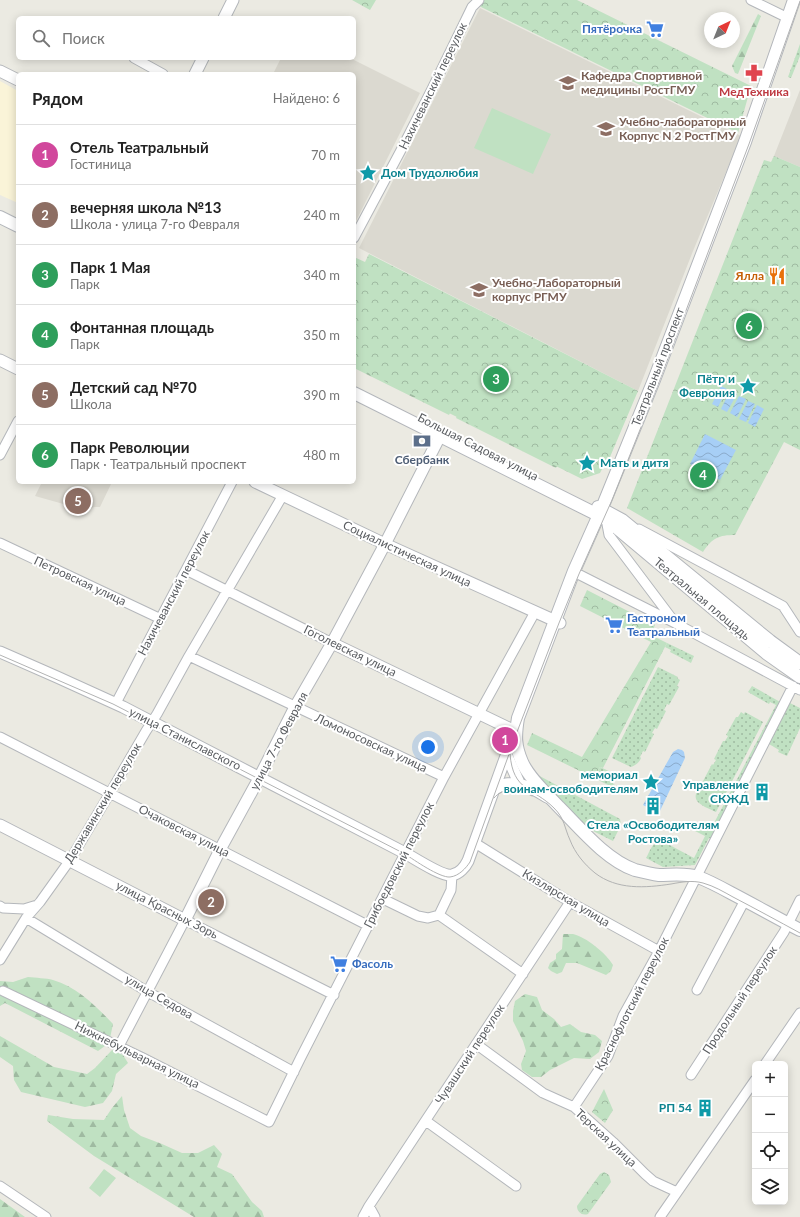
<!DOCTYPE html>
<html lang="ru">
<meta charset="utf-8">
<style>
body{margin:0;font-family:Lato,sans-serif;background:#f6f6f6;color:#222}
.controls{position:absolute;right:12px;bottom:12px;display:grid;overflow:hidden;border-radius:6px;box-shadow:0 2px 10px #0003}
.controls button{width:36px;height:36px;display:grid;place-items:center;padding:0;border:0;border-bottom:1px solid #e0e0e0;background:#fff;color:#222;font:20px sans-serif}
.compass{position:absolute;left:704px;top:12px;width:36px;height:36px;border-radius:50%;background:#fff;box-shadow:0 2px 10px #0003;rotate:43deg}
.you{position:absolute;left:428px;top:747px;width:14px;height:14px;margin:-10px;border:3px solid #fff;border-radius:50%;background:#1a73e8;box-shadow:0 0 0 6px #1a73e833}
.badge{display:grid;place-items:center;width:26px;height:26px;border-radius:50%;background:#d7523c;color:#fff;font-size:13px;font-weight:700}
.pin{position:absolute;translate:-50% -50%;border:2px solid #fff;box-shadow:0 1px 4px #0006}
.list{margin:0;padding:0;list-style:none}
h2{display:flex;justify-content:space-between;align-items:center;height:52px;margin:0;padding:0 16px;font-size:17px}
h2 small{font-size:13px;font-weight:400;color:#767676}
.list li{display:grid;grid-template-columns:26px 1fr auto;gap:12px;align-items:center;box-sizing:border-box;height:60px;padding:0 16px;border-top:1px solid #e0e0e0}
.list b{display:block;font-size:15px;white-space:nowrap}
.list p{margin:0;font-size:13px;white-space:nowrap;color:#767676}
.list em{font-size:13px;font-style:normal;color:#767676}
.icon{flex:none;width:22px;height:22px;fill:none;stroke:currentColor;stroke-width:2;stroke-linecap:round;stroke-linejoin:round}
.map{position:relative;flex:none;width:800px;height:1217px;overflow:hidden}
.search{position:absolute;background:#fff;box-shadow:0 2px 10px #0003;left:16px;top:16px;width:340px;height:44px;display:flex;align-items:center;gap:10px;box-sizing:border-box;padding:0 14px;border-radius:6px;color:#767676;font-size:15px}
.panel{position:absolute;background:#fff;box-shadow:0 2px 10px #0003;left:16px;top:72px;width:340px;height:412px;border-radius:6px}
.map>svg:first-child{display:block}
.commercial{fill:#faf4d8}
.education{fill:#dbd9d0}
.grass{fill:url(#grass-dots)}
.forest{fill:url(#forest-firs)}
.park{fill:url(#park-crowns)}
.pitch{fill:#c0e1c2}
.water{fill:url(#water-waves)}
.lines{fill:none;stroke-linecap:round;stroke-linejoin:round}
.minor-casing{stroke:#b4b7bb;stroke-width:11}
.tertiary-casing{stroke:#b4b7bb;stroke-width:13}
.secondary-casing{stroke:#b3b6bb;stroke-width:14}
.minor{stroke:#fff;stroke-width:9}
.tertiary{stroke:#fff;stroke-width:11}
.secondary{stroke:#fff;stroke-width:12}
.tram{stroke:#b2b3b3;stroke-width:1}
.labels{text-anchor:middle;stroke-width:4;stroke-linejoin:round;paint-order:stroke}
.shop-label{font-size:12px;font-weight:bold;fill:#366cbe;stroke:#fff;text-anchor:start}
.education-label{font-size:12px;font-weight:bold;fill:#785e54;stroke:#fff;text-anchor:start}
.street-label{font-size:12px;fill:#5a5d61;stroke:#fff}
.health-label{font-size:12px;font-weight:bold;fill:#be3a42;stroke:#fff}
.culture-label{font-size:12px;font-weight:bold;fill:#0d838f;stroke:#fff;text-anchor:end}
.food-label{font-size:12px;font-weight:bold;fill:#c56008;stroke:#fff;text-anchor:end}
.service-label{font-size:12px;font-weight:bold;fill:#4e5e75;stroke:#fff}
</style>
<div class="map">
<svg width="800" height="1217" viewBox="0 0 800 1217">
<defs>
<pattern id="grass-dots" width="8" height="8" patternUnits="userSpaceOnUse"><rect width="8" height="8" fill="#c0e1c2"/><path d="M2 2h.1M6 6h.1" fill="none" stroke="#9fbaa1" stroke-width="1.8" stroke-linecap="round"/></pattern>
<pattern id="forest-firs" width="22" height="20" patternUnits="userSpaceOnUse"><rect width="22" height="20" fill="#c0e1c2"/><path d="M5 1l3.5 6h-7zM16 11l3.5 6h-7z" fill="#9fbaa1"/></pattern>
<pattern id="park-crowns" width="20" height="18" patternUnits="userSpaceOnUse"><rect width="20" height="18" fill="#c0e1c2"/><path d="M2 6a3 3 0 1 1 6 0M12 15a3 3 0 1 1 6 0" fill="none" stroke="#9fbaa1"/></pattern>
<pattern id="water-waves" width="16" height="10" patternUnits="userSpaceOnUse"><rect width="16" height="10" fill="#a7cff6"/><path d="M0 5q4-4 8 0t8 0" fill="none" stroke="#8babcb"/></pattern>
</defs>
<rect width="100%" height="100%" fill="#ebeae2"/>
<path class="commercial" d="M0,81L18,91V203L0,195Z"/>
<path class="education" d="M480,8L741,136L693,251L638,391L359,248Z
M281,58H350L420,93L354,225V74H273Z
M800,90V167L774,156Z
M42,482H112L100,507H94L86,510L79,511L80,507H74L35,496Z"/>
<path class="grass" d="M800,44V56L791,78L788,77Z
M667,643L694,656L691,663L670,652L671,650L665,647Z
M658,667L678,677L677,678L680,680L677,686L679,687L669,705L667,704L664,710L666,711L657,729L655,728L652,733L654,734L645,752L643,751L640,757L641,758C639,763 636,765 631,767L612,758Z
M752,686L782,703L711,839L709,838L695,865L663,867L646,858C650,851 653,840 662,841L694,858L705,836L689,828L691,825L694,826L695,823L698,825L700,822L703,823L704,821L713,825L776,705L770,702L769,704L748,692Z
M790,703L800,708V728L787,756L778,752L779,750L769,744Z
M741,712L744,714L745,712L763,722L716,812C709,808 693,804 696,794C698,789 701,788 703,784L702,783L712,764L713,765L716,760L714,759L723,741H725L728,736L726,735L736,717H738Z
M600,767L611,772L610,775L613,776L611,779L614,781L613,784L615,785L614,788L594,778Z
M534,773L620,819L621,825L613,841L589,829Z"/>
<path class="forest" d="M758,14L761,16L738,74L735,73L732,66Z
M354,360L452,409L449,415L354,368Z
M459,412L559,462L556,468L456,418Z
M563,934C566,934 570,934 573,934C586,937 606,953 613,965L611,971L606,975L577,963H566L562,972L557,974L551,971L548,968L550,963L556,959V954L562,949Z
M28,977C36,978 46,978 53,980C77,987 96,1006 113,1024L109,1043L98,1051L5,1003L0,1006V981L13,982Z
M525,994L537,997L542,1010L554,1019L561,1027L570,1024L581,1032L595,1035L602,1041L599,1052L590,1059L574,1058L550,1070L541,1077H532L522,1070L521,1064L526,1051L523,1041L513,1021V1011L515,1001Z
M0,1036L54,1067L87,1074L95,1068L112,1050L123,1055L128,1063L116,1074L112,1091L103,1103L85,1107L21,1092L14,1080L13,1066L0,1057Z
M122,1096L124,1110L130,1128L141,1136L162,1144L182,1153H198L214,1145L222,1154L217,1167L232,1174L252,1202L262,1211L264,1217H194L94,1156L47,1121L48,1115L73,1119L104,1120L112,1108Z
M0,1199L25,1217H0Z"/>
<path class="park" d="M352,0H376L370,10Z
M473,0H577L751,86L738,133L481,7Z
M774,156L800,167V450L784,442L735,535C719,535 712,538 703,552L627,508L764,160L771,162Z
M369,254L638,391L610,457H608L600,473L582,479L354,366V257L365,262Z
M587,590L655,625L651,635L667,643L603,768L600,767L594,778L527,745L532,733L582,757L651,642L580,606Z
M604,1089L613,1110L605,1123L592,1112Z
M604,1172L609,1175L611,1182L588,1214C582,1216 577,1212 577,1206L600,1174Z"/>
<path class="pitch" d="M543,28L562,38L559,43L540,34Z
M492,108L551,134L533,174L474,148Z
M104,1169L116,1178L100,1197L89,1188Z"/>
<path class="water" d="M721,386L727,389L718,407L712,404Z
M730,391L737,394L727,412L721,409Z
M739,396L746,399L737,417L730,413Z
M748,401L755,404L746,422L739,419Z
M757,405L764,409L755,427L748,423Z
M705,434L736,450L720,480L690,464Z
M678,749L682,750L684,752L685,758L659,813L654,810L657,805L652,802L649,808L643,805L673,752Z"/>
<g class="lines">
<g class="minor-casing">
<path id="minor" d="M751,0L788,18
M134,58L163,74
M354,238L400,152L432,89L472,7L479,0
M0,455L18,421
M606,519L609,535L673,620
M639,529L783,606L800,632
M0,543L161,619
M186,570L332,643
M580,575L675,623L800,690
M189,656L444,777
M116,703L232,482
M0,737L369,926
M475,843L570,902L659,951
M383,899L418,916L428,918L439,915L523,974
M0,906L3,908L24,909L37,905
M439,915L451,890L452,875
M26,918L148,992L294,1072
M0,960L26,918L40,902L70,860L110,793L146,731L157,714L189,656L283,495
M697,990L745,900
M3,991L141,1057L269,1122L300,1059L444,777L535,612
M476,1044L543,1093L574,1107L613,1142L645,1174L653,1181L677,1192
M119,1046L185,920L334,995
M765,1064L800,1013
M691,1075L784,932L800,900
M574,1107L608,1056L623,1016L659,951L793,686
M426,1121L516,1186
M0,1186L46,1217
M369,1206L375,1217
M363,1217L369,1206L570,902
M660,1217L755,1080"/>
</g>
<g class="tertiary-casing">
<path id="tertiary" d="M224,18L233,0
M0,71L18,80
M195,74L203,58
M0,360L18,369
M255,482L385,544L560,623
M0,652L57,677L123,707L405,853C414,858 443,877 452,875C459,874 465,867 468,861L515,731L332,643
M507,756L520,785
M495,789C512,777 531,787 547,797
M0,825L185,920L223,844L257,782L295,707L332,643L385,544L440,436"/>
</g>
<g class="secondary-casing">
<path id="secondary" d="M794,0L745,142L654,380L602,508L574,571L518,718C515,736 515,746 522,762C529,778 547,794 559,807C580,828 606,860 635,870C643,872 651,874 659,875C672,875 686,873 698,877C709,881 720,887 731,893C754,905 777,918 800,930
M0,217L18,226
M354,393L606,519L766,653L800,677
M598,507L622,520L770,641L800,663"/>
</g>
<use href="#minor" class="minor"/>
<use href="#tertiary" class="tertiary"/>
<use href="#secondary" class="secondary"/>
<path class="tram" d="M0,655L113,704L405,854C414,860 440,878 450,877C459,876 466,868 470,862L517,732L559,623L579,574L612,500L659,382L749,144L800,1
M510,754C513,792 533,787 554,808C565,819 564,827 570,840C575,853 584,864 595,873C617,890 645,888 671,884C682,882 692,880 703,883C714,886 724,892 733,897C756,909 778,921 800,933
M494,798C504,786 519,789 532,796"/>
</g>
<defs>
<g id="supermarket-bare" transform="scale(1.38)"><path d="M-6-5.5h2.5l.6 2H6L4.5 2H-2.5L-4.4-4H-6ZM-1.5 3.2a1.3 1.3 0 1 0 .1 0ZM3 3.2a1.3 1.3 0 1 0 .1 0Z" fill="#3f7fe0" stroke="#fff" stroke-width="2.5" paint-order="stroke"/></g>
<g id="pharmacy-bare" transform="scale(1.38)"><path d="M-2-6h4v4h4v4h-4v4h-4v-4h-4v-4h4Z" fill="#e0444e" stroke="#fff" stroke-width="2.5" paint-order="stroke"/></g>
<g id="university-bare" transform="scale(1.38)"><path d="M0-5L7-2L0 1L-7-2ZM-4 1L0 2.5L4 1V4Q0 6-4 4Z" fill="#8d6e63" stroke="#fff" stroke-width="2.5" paint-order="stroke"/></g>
<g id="sight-bare" transform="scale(1.38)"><path d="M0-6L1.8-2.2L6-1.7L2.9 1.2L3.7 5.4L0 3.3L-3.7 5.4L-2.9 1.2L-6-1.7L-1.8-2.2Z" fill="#0f9aa8" stroke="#fff" stroke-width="2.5" paint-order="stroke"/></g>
<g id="restaurant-bare" transform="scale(1.38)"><path d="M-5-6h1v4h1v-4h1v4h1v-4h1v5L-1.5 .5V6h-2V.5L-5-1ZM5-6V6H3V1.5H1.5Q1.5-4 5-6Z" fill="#e8710a" stroke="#fff" stroke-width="2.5" paint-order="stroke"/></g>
<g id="bank-bare" transform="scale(1.38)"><path d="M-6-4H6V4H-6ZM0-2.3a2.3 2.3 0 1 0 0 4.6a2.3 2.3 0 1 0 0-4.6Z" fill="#5c6f8a" stroke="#fff" stroke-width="2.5" paint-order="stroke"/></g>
<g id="building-bare" transform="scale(1.38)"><path d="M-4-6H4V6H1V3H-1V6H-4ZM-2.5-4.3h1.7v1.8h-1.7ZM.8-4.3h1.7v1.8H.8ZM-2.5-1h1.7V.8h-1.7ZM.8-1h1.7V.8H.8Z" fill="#0f9aa8" stroke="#fff" stroke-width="2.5" paint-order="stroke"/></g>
</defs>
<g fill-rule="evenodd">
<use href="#supermarket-bare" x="655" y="29"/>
<use href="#pharmacy-bare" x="754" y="73"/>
<use href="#university-bare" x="568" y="83"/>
<use href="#university-bare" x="606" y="129"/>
<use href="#sight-bare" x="368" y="173"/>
<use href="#restaurant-bare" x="777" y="276"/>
<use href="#university-bare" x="479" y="290"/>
<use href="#sight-bare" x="748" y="386"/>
<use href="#bank-bare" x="422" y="441"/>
<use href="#sight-bare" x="587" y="463"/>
<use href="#supermarket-bare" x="614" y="625"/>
<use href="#sight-bare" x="651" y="782"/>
<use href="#building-bare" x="762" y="792"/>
<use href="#building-bare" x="653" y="806"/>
<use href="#supermarket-bare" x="339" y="964"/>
<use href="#building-bare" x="705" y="1108"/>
</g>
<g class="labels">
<g class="shop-label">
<text x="642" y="33" text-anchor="end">Пятёрочка</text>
<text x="627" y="622">Гастроном<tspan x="627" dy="14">Театральный</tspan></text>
<text x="352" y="968">Фасоль</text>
</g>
<g class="education-label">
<text x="581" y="80">Кафедра Спортивной<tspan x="581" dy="14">медицины РостГМУ</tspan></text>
<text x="619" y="126">Учебно-лабораторный<tspan x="619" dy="14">Корпус N 2 РостГМУ</tspan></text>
<text x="492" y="287">Учебно-Лабораторный<tspan x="492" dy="14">корпус РГМУ</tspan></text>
</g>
<g class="street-label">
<text transform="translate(433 86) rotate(-64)" y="4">Нахичеванский переулок</text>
<text transform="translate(658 367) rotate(-69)" y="4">Театральный проспект</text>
<text transform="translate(478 447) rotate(27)" y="4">Большая Садовая улица</text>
<text transform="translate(407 554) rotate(25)" y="4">Социалистическая улица</text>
<text transform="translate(80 581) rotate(25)" y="4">Петровская улица</text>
<text transform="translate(174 593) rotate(-62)" y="4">Нахичеванский переулок</text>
<text transform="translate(702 599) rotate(40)" y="4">Театральная площадь</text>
<text transform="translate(350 651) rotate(26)" y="4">Гоголевская улица</text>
<text transform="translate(185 739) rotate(27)" y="4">улица Станиславского</text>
<text transform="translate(279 741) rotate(-62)" y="4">улица 7-го Февраля</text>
<text transform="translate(371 743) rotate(25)" y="4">Ломоносовская улица</text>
<text transform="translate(103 803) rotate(-59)" y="4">Державинский переулок</text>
<text transform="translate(184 831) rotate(27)" y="4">Очаковская улица</text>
<text transform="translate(399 865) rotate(-63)" y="4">Грибоедовский переулок</text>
<text transform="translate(566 898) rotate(31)" y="4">Кизлярская улица</text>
<text transform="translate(167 910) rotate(27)" y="4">улица Красных Зорь</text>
<text transform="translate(159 997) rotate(30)" y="4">улица Седова</text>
<text transform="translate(740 1000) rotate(-57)" y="4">Продольный переулок</text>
<text transform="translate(632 1004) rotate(-63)" y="4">Краснофлотский переулок</text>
<text transform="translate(470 1054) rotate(-57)" y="4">Чувашский переулок</text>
<text transform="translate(137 1055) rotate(26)" y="4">Нижнебульварная улица</text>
<text transform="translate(606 1138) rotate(43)" y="4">Терская улица</text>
</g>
<g class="health-label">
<text x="754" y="96">МедТехника</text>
</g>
<g class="culture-label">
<text x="381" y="177" text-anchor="start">Дом Трудолюбия</text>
<text x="735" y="383">Пётр и<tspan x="735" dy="14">Феврония</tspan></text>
<text x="600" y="467" text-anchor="start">Мать и дитя</text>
<text x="638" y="779">мемориал<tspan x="638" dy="14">воинам-освободителям</tspan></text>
<text x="749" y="789">Управление<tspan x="749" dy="14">СКЖД</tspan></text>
<text x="653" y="829" text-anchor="middle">Стела «Освободителям<tspan x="653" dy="14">Ростова»</tspan></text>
<text x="692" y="1112">РП 54</text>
</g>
<g class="food-label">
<text x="764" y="280">Ялла</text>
</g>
<g class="service-label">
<text x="422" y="464">Сбербанк</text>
</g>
</g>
</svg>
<div class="controls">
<button>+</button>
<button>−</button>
<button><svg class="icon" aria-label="locate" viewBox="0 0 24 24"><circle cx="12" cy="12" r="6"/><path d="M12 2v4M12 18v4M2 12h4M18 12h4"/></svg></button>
<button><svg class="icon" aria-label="layers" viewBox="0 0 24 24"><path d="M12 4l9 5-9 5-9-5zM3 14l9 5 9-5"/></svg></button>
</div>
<svg class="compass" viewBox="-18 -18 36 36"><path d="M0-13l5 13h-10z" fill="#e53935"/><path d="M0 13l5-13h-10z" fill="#767676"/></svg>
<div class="you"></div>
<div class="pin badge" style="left:505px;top:740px;background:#d1479c">1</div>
<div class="pin badge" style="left:211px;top:902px;background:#8d6e63">2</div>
<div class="pin badge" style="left:496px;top:379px;background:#2e9e5b">3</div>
<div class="pin badge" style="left:703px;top:475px;background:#2e9e5b">4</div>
<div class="pin badge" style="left:78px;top:501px;background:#8d6e63">5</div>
<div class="pin badge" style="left:749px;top:326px;background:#2e9e5b">6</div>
<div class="search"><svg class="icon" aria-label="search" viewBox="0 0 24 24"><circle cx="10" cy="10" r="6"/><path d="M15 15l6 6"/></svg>Поиск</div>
<section class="panel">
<h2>Рядом<small>Найдено: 6</small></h2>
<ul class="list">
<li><span class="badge" style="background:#d1479c">1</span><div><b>Отель Театральный</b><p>Гостиница</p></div><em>70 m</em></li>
<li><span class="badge" style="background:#8d6e63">2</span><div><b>вечерняя школа №13</b><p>Школа · улица 7-го Февраля</p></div><em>240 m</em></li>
<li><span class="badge" style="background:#2e9e5b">3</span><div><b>Парк 1 Мая</b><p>Парк</p></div><em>340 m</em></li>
<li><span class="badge" style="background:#2e9e5b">4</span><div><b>Фонтанная площадь</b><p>Парк</p></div><em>350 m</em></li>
<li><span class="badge" style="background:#8d6e63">5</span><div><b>Детский сад №70</b><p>Школа</p></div><em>390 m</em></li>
<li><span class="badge" style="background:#2e9e5b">6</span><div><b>Парк Революции</b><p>Парк · Театральный проспект</p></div><em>480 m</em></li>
</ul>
</section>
</div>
